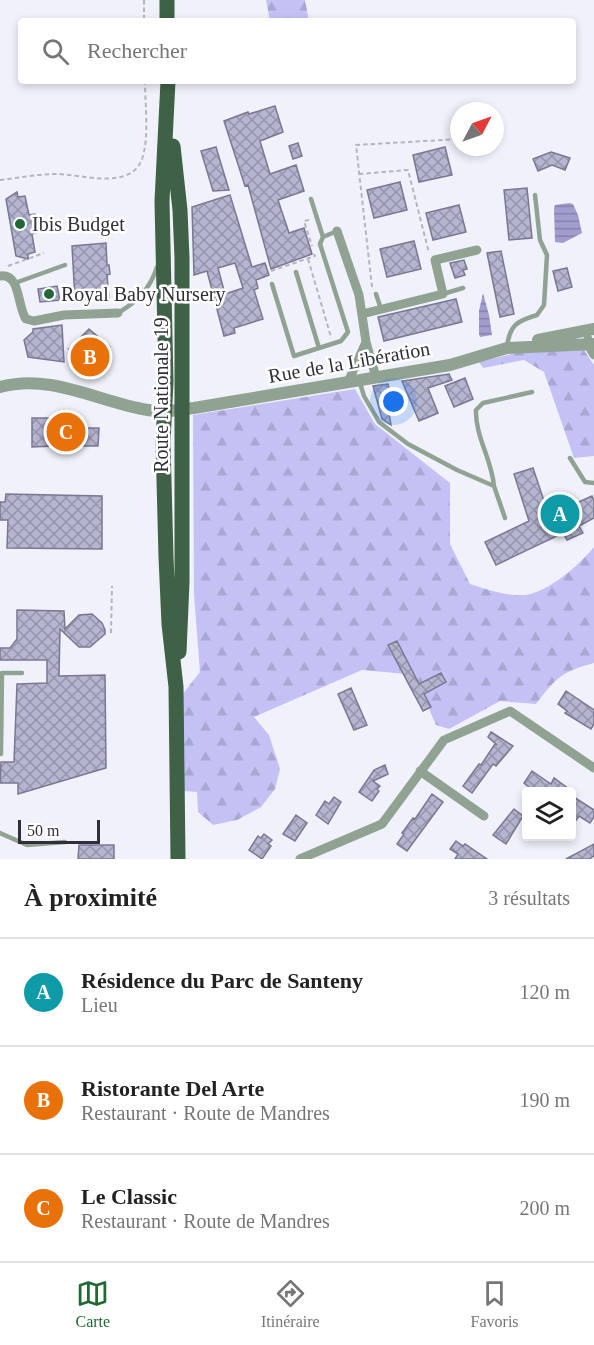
<!DOCTYPE html>
<html lang="fr">
<meta charset="utf-8">
<style>
body{margin:0;font-family:"Times New Roman",serif;background:#f6f6f6;color:#222}
.controls{position:absolute;right:18px;bottom:18px;display:grid;overflow:hidden;border-radius:6px;box-shadow:0 3px 9px #0003}
.controls button{width:54px;height:54px;display:grid;place-items:center;padding:0;border:0;border-bottom:2px solid #e0e0e0;background:#fff;color:#222;font:30px sans-serif}
.compass{position:absolute;left:450px;top:102px;width:54px;height:54px;border-radius:50%;background:#fff;box-shadow:0 3px 9px #0003;rotate:49deg}
.scale{position:absolute;left:18px;bottom:15px;width:82px;box-sizing:border-box;padding-left:6px;border:3px solid #2f2f3a;border-top:0;font-size:16px;line-height:21px;white-space:nowrap;color:#2f2f3a;-webkit-text-stroke:4px #fff;paint-order:stroke}
.you{position:absolute;left:394px;top:402px;width:21px;height:21px;margin:-15px;border:4px solid #fff;border-radius:50%;background:#1a73e8;box-shadow:0 0 0 9px #1a73e833}
.badge{display:grid;place-items:center;width:39px;height:39px;border-radius:50%;background:#216834;color:#fff;font-size:20px;font-weight:700}
.pin{position:absolute;translate:-50% -50%;border:3px solid #fff;box-shadow:0 2px 6px #0006}
.list{margin:0;padding:0;list-style:none}
h2{display:flex;justify-content:space-between;align-items:center;height:78px;margin:0;padding:0 24px;font-size:26px}
h2 small{font-size:20px;font-weight:400;color:#767676}
.list li{display:grid;grid-template-columns:39px 1fr auto;gap:18px;align-items:center;box-sizing:border-box;height:108px;padding:0 24px;border-top:2px solid #e0e0e0}
.list b{display:block;font-size:22px;white-space:nowrap}
.list p{margin:0;font-size:20px;white-space:nowrap;color:#767676}
.list em{font-size:20px;font-style:normal;color:#767676}
.icon{flex:none;width:33px;height:33px;fill:none;stroke:currentColor;stroke-width:2;stroke-linecap:round;stroke-linejoin:round}
.map{position:relative;flex:none;width:594px;height:859px;overflow:hidden}
.search{position:absolute;background:#fff;box-shadow:0 3px 9px #0003;left:18px;right:18px;top:18px;height:66px;display:flex;align-items:center;gap:15px;box-sizing:border-box;padding:0 21px;border-radius:6px;color:#767676;font-size:22px}
.sheet{height:402px;background:#fff}
nav{display:flex;justify-content:space-around;align-items:center;box-sizing:border-box;height:84px;border-top:2px solid #e0e0e0;background:#fff;font-size:16px;color:#767676}
nav a{display:grid;justify-items:center;gap:3px}
nav .on{color:#216834}
.map>svg:first-child{display:block}
.forest{fill:url(#forest-firs)}
.water{fill:url(#water-rules)}
.building{fill:url(#building-cross-hatch);stroke:#797892;stroke-width:1.5;fill-rule:evenodd}
.lines{fill:none;stroke-linecap:round;stroke-linejoin:round}
.path{stroke:#b5b5c0;stroke-width:2;stroke-dasharray:4.5 3;stroke-linecap:butt}
.service{stroke:#90a392;stroke-width:4.5}
.minor{stroke:#90a392;stroke-width:9}
.tertiary{stroke:#90a392;stroke-width:12}
.primary{stroke:#3f6145;stroke-width:15}
.poi-dot{fill:#216834;stroke:#fff;stroke-width:2}
.labels{text-anchor:middle;stroke-width:5;stroke-linejoin:round;paint-order:stroke}
.poi-label{font-size:20px;fill:#2f2f3a;stroke:#fff;text-anchor:start}
.street-label{font-size:20px;fill:#2f2f3a;stroke:#fff}
</style>
<div class="map">
<svg width="594" height="859" viewBox="0 0 594 859">
<defs>
<pattern id="forest-firs" width="22" height="20" patternUnits="userSpaceOnUse" patternTransform="scale(1.5)"><rect width="22" height="20" fill="#c4c2f5"/><path d="M5 1l3.5 6h-7zM16 11l3.5 6h-7z" fill="#a9a7d3"/></pattern>
<pattern id="water-rules" width="6" height="5" patternUnits="userSpaceOnUse" patternTransform="scale(1.5)"><rect width="6" height="5" fill="#a19ecf"/><path d="M0 2.5h6" fill="none" stroke="#8481a9"/></pattern>
<pattern id="building-cross-hatch" width="8" height="8" patternUnits="userSpaceOnUse" patternTransform="scale(1.5)"><rect width="8" height="8" fill="#b5b5d0"/><path d="M0 0l8 8M0 8l8-8" fill="none" stroke="#9494aa"/></pattern>
</defs>
<rect width="100%" height="100%" fill="#f1f1fc"/>
<path class="forest" d="M266,0H305L309,21H270Z
M528,350H584L594,365V456L574,458L544,372L524,360L483,368L479,362Z
M355,389L375,424L450,483V544L470,584C485,589 515,599 530,594C553,588 579,565 594,547V663C561,672 557,677 536,704L500,701L449,729L436,725L422,693L406,674L362,670L254,717L269,735L280,769L275,789L261,807L237,820L213,825L198,812L197,792L183,791L178,700L200,672L194,595L193,415Z"/>
<path class="water" d="M569,203L573,204L578,215L582,233L563,243L555,242L554,208L555,205Z
M483,293L489,315L492,335L480,337L479,334V311Z"/>
<path class="building" d="M275,106L283,132L260,141L270,174L296,165L304,191L278,200L289,233L304,228L312,254L271,269L248,185L245,186L224,121L248,112L249,114Z
M298,143L302,156L293,159L289,146Z
M216,147L225,177L229,190L213,191L201,151Z
M445,147L452,175L419,182L413,155Z
M551,152L570,158L565,170L552,165L538,171L533,159Z
M400,182L407,210L374,218L367,190Z
M527,188L532,238L509,240L504,190Z
M17,192L18,197L25,196L29,215L35,214L38,232L32,234L35,252L28,254V259L16,256L6,199Z
M230,195L252,267L265,263L269,275L256,280L258,288L254,290L263,319L234,328L235,333L224,336L207,271L194,275L192,207ZM235,263L243,288L225,294L218,268Z
M459,205L466,232L433,240L426,213Z
M414,241L421,269L387,277L380,249Z
M106,243L107,265H109L110,274L107,275L109,298L75,300L72,246Z
M501,251L514,314L500,317L487,253Z
M464,260L467,269L463,270L465,275L455,278L450,263Z
M567,268L572,287L558,291L553,271Z
M57,286L60,300L40,302L38,289Z
M456,299L462,322L384,341L378,317Z
M62,325L64,362L28,357L24,340L33,332V329Z
M89,329L110,347L91,368L69,349L78,348L77,341Z
M449,374L452,380L428,388L438,413L419,421L402,381Z
M465,378L473,399L454,407L445,386Z
M388,384L395,412L389,413L391,425L382,419L373,386Z
M32,418H72V428H99L98,446H72V449H55V446L32,447Z
M533,468L547,510L567,500L570,506L592,496L594,500V518L579,526L583,533L567,540L563,533L496,565L485,542L529,521L514,474Z
M6,494L102,496V549L7,548L8,520H0V502H5Z
M17,610L64,611L65,629L79,615L92,614L102,623L105,630V634L90,647H79L60,629L59,676L105,675L106,768L18,794V783H0L1,762H14L17,684L47,683V660H0V648H10L17,639Z
M397,641L419,684L441,673L446,682L424,694L431,707L423,711L388,645Z
M351,688L367,725L354,730L338,694Z
M566,691L594,710V724L591,729L565,713L567,711L558,704Z
M491,732L513,746L496,766L493,764L472,793L463,786L479,764L481,765L495,744L497,745L488,737Z
M385,765L388,774L373,781L380,786L377,789L379,791L372,801L359,792L374,770Z
M532,771L551,784L554,778L573,792H535L524,783Z
M432,794L443,802L407,851L397,844L404,834L402,833L413,818L415,819Z
M572,796L594,810V817L590,823L579,816L572,826Z
M334,797L341,802L328,824L316,815L325,801L329,804Z
M514,809L523,816L506,844L493,835Z
M296,815L307,823L295,841L283,834Z
M264,834L272,840L268,844L271,846L262,859L249,850L258,836L261,838Z
M456,841L463,846L465,844L487,859H455L458,854L450,849Z
M594,844V856L589,859H566Z
M79,845H114V859H78Z"/>
<g class="lines">
<path class="path" d="M144,0V21
M359,174L408,170L429,253
M0,180C18,178 37,174 56,174C82,174 133,192 143,156C149,135 145,103 145,81
M309,220L304,221L312,246
M308,259L331,337
M8,266L44,253
M271,271L315,256L314,254
M372,287L356,145L459,139
M111,633L112,586"/>
<path class="service" d="M311,199L323,237
M296,272L319,348
M15,283L65,265
M272,284L294,356L341,341L348,332L320,244L323,237L337,231
M376,294L381,309
M443,294L463,288
M118,313C138,301 150,289 157,267
M507,348C509,325 517,321 537,315L544,305L547,255L540,240L535,195
M359,380L364,396L379,422L408,444L457,470L494,486L505,518
M570,458L585,482L594,483
M494,486C492,460 475,436 476,410L483,403L532,392
M1,754L2,673H22
M0,833L27,845L65,842"/>
<path class="minor" d="M337,231L359,295L366,342L376,377
M0,276C21,273 17,307 26,319L34,321L64,315L118,313
M362,314L443,294L435,260L477,250
M588,339V345L594,355
M348,382L366,342
M420,771L484,816
M300,859L382,824L444,740L510,711L594,768"/>
<path class="tertiary" d="M538,340L594,329
M0,387C52,373 98,402 148,410C163,413 179,410 194,408L450,365L507,348L594,344"/>
<path class="primary" d="M167,0V21
M168,81L162,201L166,382L163,442L166,557L169,624L176,687L178,859
M173,146L180,210L182,258V582L179,652"/>
</g>
<g class="poi-dot">
<circle cx="20" cy="224" r="6"/>
<circle cx="49" cy="294" r="6"/>
</g>
<g class="labels">
<g class="poi-label">
<text x="32" y="231">Ibis Budget</text>
<text x="61" y="301">Royal Baby Nursery</text>
</g>
<g class="street-label">
<text transform="translate(349 362) rotate(-10)" y="7">Rue de la Libération</text>
<text transform="translate(161 395) rotate(-90)" y="7">Route Nationale 19</text>
</g>
</g>
</svg>
<div class="controls">
<button><svg class="icon" aria-label="layers" viewBox="0 0 24 24"><path d="M12 4l9 5-9 5-9-5zM3 14l9 5 9-5"/></svg></button>
</div>
<svg class="compass" viewBox="-18 -18 36 36"><path d="M0-13l5 13h-10z" fill="#e53935"/><path d="M0 13l5-13h-10z" fill="#767676"/></svg>
<div class="scale">50 m</div>
<div class="you"></div>
<div class="pin badge" style="left:560px;top:514px;background:#0f9aa8">A</div>
<div class="pin badge" style="left:90px;top:357px;background:#e8710a">B</div>
<div class="pin badge" style="left:66px;top:432px;background:#e8710a">C</div>
<div class="search"><svg class="icon" aria-label="search" viewBox="0 0 24 24"><circle cx="10" cy="10" r="6"/><path d="M15 15l6 6"/></svg>Rechercher</div>
</div>
<section class="sheet">
<h2>À proximité<small>3 résultats</small></h2>
<ul class="list">
<li><span class="badge" style="background:#0f9aa8">A</span><div><b>Résidence du Parc de Santeny</b><p>Lieu</p></div><em>120 m</em></li>
<li><span class="badge" style="background:#e8710a">B</span><div><b>Ristorante Del Arte</b><p>Restaurant · Route de Mandres</p></div><em>190 m</em></li>
<li><span class="badge" style="background:#e8710a">C</span><div><b>Le Classic</b><p>Restaurant · Route de Mandres</p></div><em>200 m</em></li>
</ul>
</section>
<nav>
<a class="on"><svg class="icon" aria-label="map" viewBox="0 0 24 24"><path d="M3 6l6-2 6 2 6-2v14l-6 2-6-2-6 2zM9 4v14M15 6v14"/></svg>Carte</a>
<a><svg class="icon" aria-label="directions" viewBox="0 0 24 24"><path d="M12 3l9 9-9 9-9-9zM9 14v-3h6M13 9l2 2-2 2"/></svg>Itinéraire</a>
<a><svg class="icon" aria-label="saved" viewBox="0 0 24 24"><path d="M7 4h10v16l-5-4-5 4z"/></svg>Favoris</a>
</nav>
